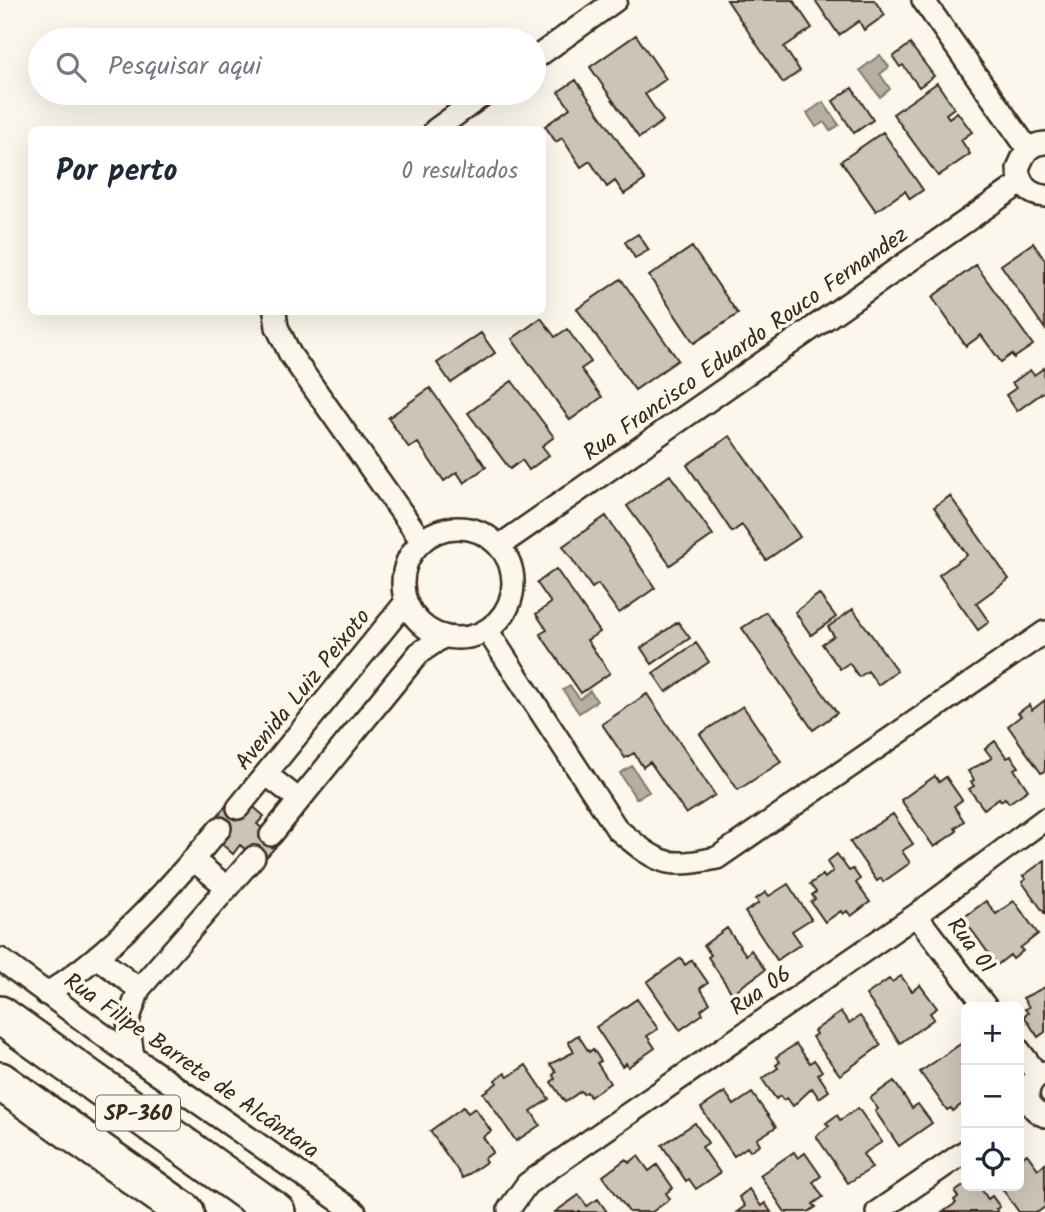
<!DOCTYPE html>
<html lang="pt">
<meta charset="utf-8">
<style>
body{margin:0;font-family:Kalam,sans-serif;background:#f6f6f7;color:#1f2937}
.controls{position:absolute;right:21px;bottom:21px;display:grid;overflow:hidden;border-radius:10px;box-shadow:0 7px 28px #0002}
.controls button{width:63px;height:63px;display:grid;place-items:center;padding:0;border:0;border-bottom:2px solid #e0e1e3;background:#fff;color:#1f2937;font:35px sans-serif}
.list{margin:0;padding:0;list-style:none}
h2{display:flex;justify-content:space-between;align-items:center;height:91px;margin:0;padding:0 28px;font-size:30px}
h2 small{font-size:23px;font-weight:400;color:#747a83}
.icon{flex:none;width:38px;height:38px;fill:none;stroke:currentColor;stroke-width:2;stroke-linecap:round;stroke-linejoin:round}
.map{position:relative;flex:none;width:1045px;height:1212px;overflow:hidden}
.search{position:absolute;background:#fff;box-shadow:0 7px 28px #0002;left:28px;top:28px;width:518px;height:77px;display:flex;align-items:center;gap:18px;box-sizing:border-box;padding:0 24px;border-radius:38px;color:#747a83;font-size:26px}
.panel{position:absolute;background:#fff;box-shadow:0 7px 28px #0002;left:28px;top:126px;width:518px;height:189px;border-radius:10px}
.map>svg:first-child{display:block}
.water{fill:#b6aea2;stroke:#85796d;stroke-width:2}
.building{fill:#ccc4b9;stroke:#3b2a1e;stroke-width:2}
.lines{fill:none;stroke-linecap:round;stroke-linejoin:round}
.street-casing{stroke:#3b2a1e;stroke-width:26}
.highway-casing{stroke:#3b2a1e;stroke-width:42}
.street{stroke:#fbf7ec;stroke-width:21}
.highway{stroke:#fbf7ec;stroke-width:37}
.labels{text-anchor:middle;stroke-width:7;stroke-linejoin:round;paint-order:stroke}
.shield{fill:#fbf7ec;stroke:#75685c;stroke-width:2}
.shield-label{font-size:21px;font-weight:bold;fill:#3b2a1e}
.street-label{font-size:23px;fill:#3b2a1e;stroke:#fbf7ec}
</style>
<div class="map">
<svg width="1045" height="1212" viewBox="0 0 1045 1212">
<rect width="100%" height="100%" fill="#fbf7ec"/>
<filter id="ink" filterUnits="userSpaceOnUse"><feTurbulence type="fractalNoise" baseFrequency=".0143" numOctaves="2"/><feDisplacementMap in="SourceGraphic" scale="14" xChannelSelector="R" yChannelSelector="G"/><feConvolveMatrix kernelMatrix="1 2 1 2 8 2 1 2 1" color-interpolation-filters="sRGB"/></filter>
<g filter="url(#ink)">
<path class="water" d="M880,55L889,67L880,74L890,89L880,97L860,70Z
M823,102L839,125L830,131L824,122L816,127L807,113Z
M570,686L580,699L590,691L597,701L579,713L563,690Z
M632,766L649,792L636,799L620,773Z"/>
<path class="building" d="M727,0H793L812,28L784,47L800,71L783,83Z
M815,0H874L885,15L864,30L859,21L839,35Z
M636,35L666,79L645,94L663,121L639,138L590,67Z
M910,44L934,76L919,87L903,65L900,67L893,57Z
M576,80L645,180L624,194L615,181L607,187L590,161L581,167L562,138L556,142L545,126L570,108L558,92Z
M937,83L954,108L946,114L949,118L957,112L972,132L961,140L970,154L938,176L893,114Z
M852,88L873,120L854,133L833,101Z
M883,132L923,190L910,199L905,191L876,211L841,161Z
M638,234L649,250L635,258L625,242Z
M1033,243L1045,260V329L1001,265Z
M692,247L738,314L694,343L649,276Z
M976,265L1033,345L1014,358L1012,354L1001,362L981,335L966,346L932,297Z
M621,279L678,360L635,390L577,309Z
M541,318L555,337L567,329L591,362L581,369L602,397L570,420L512,339Z
M481,333L495,353L451,383L437,363Z
M1044,368L1045,391L1017,411L1006,395L1016,388L1012,383L1030,370L1034,375Z
M512,381L554,437L542,446L549,455L529,470L522,460L510,469L468,413Z
M430,388L486,467L464,483L457,472L444,481L418,443L409,448L388,418Z
M730,436L800,537L766,560L742,525L732,532L687,465Z
M670,475L713,535L670,565L627,506Z
M950,496L1009,579L976,603L989,622L978,630L939,575L967,555L934,507Z
M606,516L655,588L619,613L598,584L592,588L563,546Z
M556,569L600,632L587,640L610,673L581,693L540,634L547,630L536,614L551,603L537,583Z
M819,594L836,617L811,635L795,612Z
M853,609L897,671L878,685L868,671L859,677L849,663L840,669L822,644L834,636L828,627Z
M766,612L837,713L813,730L742,628Z
M678,622L690,638L652,664L641,648Z
M696,643L709,662L666,692L653,673Z
M647,694L715,795L686,814L650,762L643,767L634,753L625,758L602,724Z
M1045,700V771L1041,773L1008,726L1021,716L1018,713L1029,705L1032,710Z
M743,706L781,762L738,790L700,734Z
M995,741L1007,758L1011,756L1019,767L1014,769L1028,790L1009,803L1005,798L1001,801L999,798L984,809L969,789L974,786L971,782L974,780L968,771L992,758L985,749Z
M935,776L939,782L946,777L962,800L954,806L964,821L955,828L957,831L934,847L901,800Z
M230,801L241,811L248,802L264,816L257,824L279,843L261,863L240,845L233,854L216,839L223,831L212,822Z
M893,814L913,844L902,851L910,863L883,882L881,878L877,881L850,842Z
M837,854L849,871L853,869L860,879L856,883L870,902L851,916L847,911L843,914L841,911L825,922L811,902L815,899L812,895L816,892L810,884L823,875L825,878L833,871L827,862Z
M1045,860V914L1022,882L1026,879L1023,876Z
M788,884L811,919L792,931L801,944L777,960L745,912L759,903L756,899L766,892L769,896Z
M986,901L996,914L1014,901L1038,934L1020,948L1023,951L1013,959L1010,955L997,965L963,918Z
M727,928L746,955L751,950L765,970L732,993L708,957L711,955L704,945Z
M681,958L685,965L692,960L708,983L700,988L710,1003L701,1010L703,1014L680,1030L647,982Z
M901,976L912,991L920,985L937,1008L930,1013L934,1019L900,1043L866,995L889,979L892,982Z
M1045,987V1032L1038,1037L1024,1016L1028,1013L1025,1009L1029,1007L1023,998Z
M637,999L658,1029L647,1036L655,1048L628,1067L626,1063L622,1066L596,1027Z
M841,1012L849,1023L860,1016L881,1045L840,1075L812,1037L816,1034L814,1031Z
M578,1035L589,1052L593,1049L601,1061L597,1063L610,1083L590,1097L587,1092L583,1094L581,1091L565,1102L551,1082L555,1079L553,1075L556,1072L550,1064L574,1052L568,1042Z
M962,1043L966,1049V1101L953,1111L951,1108L947,1110L920,1072Z
M796,1044L810,1063L814,1060L822,1071L818,1074L829,1091L819,1098L812,1088L793,1106L787,1098L783,1100L780,1096L776,1099L762,1079L778,1068L776,1065L780,1062L776,1057Z
M526,1065L549,1099L531,1111L540,1125L516,1141L483,1093L497,1083L495,1080L505,1073L508,1077Z
M894,1081L912,1108L918,1104L932,1123L899,1146L875,1111L878,1109L870,1098Z
M725,1092L734,1105L752,1093L776,1127L757,1139L760,1144L750,1151L747,1147L734,1156L701,1108Z
M463,1107L468,1113L475,1108L491,1131L483,1137L493,1152L484,1159L486,1162L463,1178L430,1131Z
M858,1108L882,1142L863,1154L872,1168L848,1183L816,1136L829,1126L826,1123L837,1115L840,1120Z
M695,1123L708,1143L702,1147L720,1173L696,1189L689,1179L686,1181L662,1145Z
M794,1152L798,1158L805,1153L821,1176L813,1182L823,1197L813,1204L816,1207L808,1212H785L760,1175Z
M1027,1154L1038,1169L1045,1164V1207L1038,1212H1019L1000,1186H1019V1160Z
M638,1156L649,1171L657,1165L673,1188L666,1193L670,1199L652,1212H629L603,1176L626,1159L629,1163Z
M966,1184V1186H979L988,1199L992,1196L1000,1207L996,1209L998,1212H943L956,1203L954,1200L958,1197L955,1192Z
M749,1189L761,1206L765,1203L771,1212H737L745,1206L739,1197Z
M579,1195L587,1206L598,1199L607,1212H555Z"/>
<g class="lines">
<g class="street-casing">
<path id="street" d="M923,0L1028,149
M534,59L616,0
M435,130L486,93
M1045,143C1028,144 1023,155 1018,169C1020,185 1029,195 1045,196
M275,312L277,327L290,354L421,540
M403 583a55 55 0 1 1 110 0a55 55 0 1 1-110 0Z
M499,546L1021,183
M487,630L617,829C631,840 649,858 668,862C684,865 702,861 717,858L1045,632
M267,775L298,799
M238,808L406,602
M271,835L419,653L444,636
M193,860L227,887
M916,915L986,1007
M98,958L139,989
M0,959L133,1057L355,1212
M46,994C113,952 169,888 220,828
M1019,1050L1038,1075
M133,1057L128,1021L139,989L254,857
M1045,1072C1023,1082 1022,1107 1045,1116
M509,1209L527,1184L916,915L1045,819
M877,1212L966,1151"/>
</g>
<g class="highway-casing">
<path id="highway" d="M0,1015L276,1212
M0,1081L185,1212"/>
</g>
<use href="#street" class="street"/>
<use href="#highway" class="highway"/>
</g>
</g>
<g class="labels">
<rect class="shield" x="96" y="1095.5" width="84" height="35" rx="5"/>
<g class="shield-label">
<text x="138" y="1120">SP-360</text>
</g>
<g class="street-label">
<text transform="translate(745 343) rotate(-35)" y="8">Rua Francisco Eduardo Rouco Fernandez</text>
<text transform="translate(302 689) rotate(-51)" y="8">Avenida Luiz Peixoto</text>
<text transform="translate(972 945) rotate(53)" y="8">Rua 01</text>
<text transform="translate(760 990) rotate(-35)" y="8">Rua 06</text>
<text transform="translate(192 1065) rotate(35)" y="8">Rua Filipe Barrete de Alcântara</text>
</g>
</g>
</svg>
<div class="controls">
<button>+</button>
<button>−</button>
<button><svg class="icon" aria-label="locate" viewBox="0 0 24 24"><circle cx="12" cy="12" r="6"/><path d="M12 2v4M12 18v4M2 12h4M18 12h4"/></svg></button>
</div>
<div class="search"><svg class="icon" aria-label="search" viewBox="0 0 24 24"><circle cx="10" cy="10" r="6"/><path d="M15 15l6 6"/></svg>Pesquisar aqui</div>
<section class="panel">
<h2>Por perto<small>0 resultados</small></h2>
<ul class="list">
</ul>
</section>
</div>
